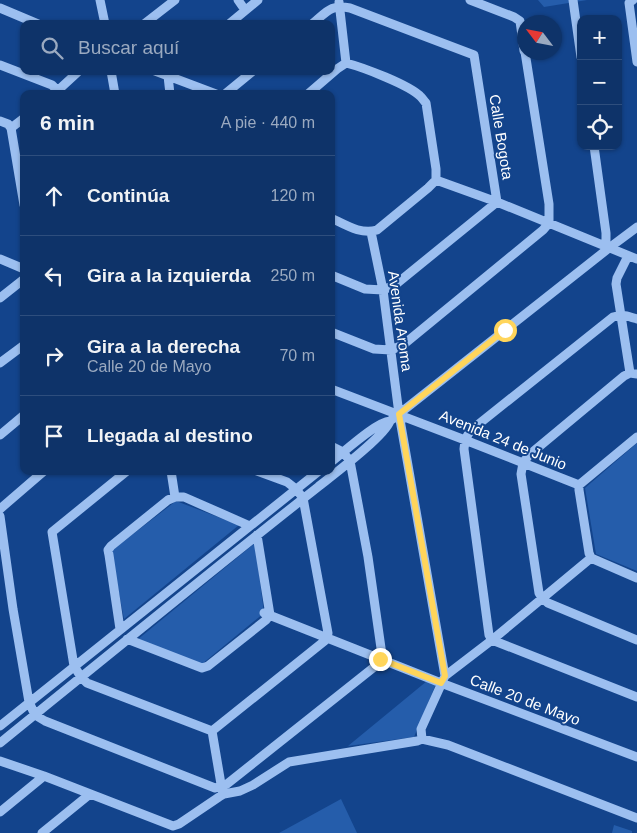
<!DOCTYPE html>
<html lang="es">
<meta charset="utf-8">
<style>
body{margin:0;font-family:Arial,sans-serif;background:#1c3f71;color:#f1f3f6}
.controls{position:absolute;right:15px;top:15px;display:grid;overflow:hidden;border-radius:10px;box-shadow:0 1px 4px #0004}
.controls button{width:45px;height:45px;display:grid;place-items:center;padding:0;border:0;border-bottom:1px solid #2e4e7d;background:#0e3369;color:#f1f3f6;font:25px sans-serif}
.compass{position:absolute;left:517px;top:15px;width:45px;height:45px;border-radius:50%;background:#0e3369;box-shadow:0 1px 4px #0004;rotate:302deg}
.stop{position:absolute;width:15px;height:15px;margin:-11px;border:4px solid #ffd55b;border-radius:50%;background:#fff}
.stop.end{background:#ffd55b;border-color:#fff;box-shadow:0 1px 5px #0008}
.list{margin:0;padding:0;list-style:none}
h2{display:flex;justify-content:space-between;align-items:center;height:65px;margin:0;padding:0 20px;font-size:21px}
h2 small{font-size:16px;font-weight:400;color:#9baac0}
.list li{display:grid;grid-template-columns:32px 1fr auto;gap:15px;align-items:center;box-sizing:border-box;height:80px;padding:0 20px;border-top:1px solid #2e4e7d}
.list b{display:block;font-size:19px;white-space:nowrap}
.list p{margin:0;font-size:16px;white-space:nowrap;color:#9baac0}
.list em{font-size:16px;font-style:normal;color:#9baac0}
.icon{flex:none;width:28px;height:28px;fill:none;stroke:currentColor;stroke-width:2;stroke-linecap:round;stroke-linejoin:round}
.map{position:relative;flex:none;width:637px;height:833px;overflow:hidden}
.search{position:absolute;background:#0e3369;box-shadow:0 1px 4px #0004;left:20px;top:20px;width:315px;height:55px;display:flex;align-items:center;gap:12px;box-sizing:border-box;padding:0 18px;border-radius:10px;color:#9baac0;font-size:19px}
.panel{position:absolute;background:#0e3369;box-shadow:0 1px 4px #0004;left:20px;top:90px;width:315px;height:385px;border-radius:10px}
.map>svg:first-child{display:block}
.green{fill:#255dab}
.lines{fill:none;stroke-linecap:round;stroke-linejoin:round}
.minor{stroke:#9cbff0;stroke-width:9}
.route{stroke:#ffd55b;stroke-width:6}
.labels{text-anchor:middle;stroke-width:4;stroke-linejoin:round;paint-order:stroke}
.street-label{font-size:15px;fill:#fff;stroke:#13448c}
</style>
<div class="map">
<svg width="637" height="833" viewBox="0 0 637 833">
<rect width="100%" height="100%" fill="#13448c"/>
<path class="green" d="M538,0H587L544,7Z
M637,443V571L596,554L585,488Z
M176,501L239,525L124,619L111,551Z
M255,543L264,613L202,664L137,640Z
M427,681L436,684L414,737L348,746Z
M341,799L357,833H279Z
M614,825L632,831V833H612Z"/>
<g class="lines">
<path class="minor" d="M100,0L105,24
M238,0L245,10
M470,0L514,17L520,21L524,51
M573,0L581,57
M633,0L629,3L637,62
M339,2L346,63
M0,8L38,24
M144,24L175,0
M229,24L258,0
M312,24C327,12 330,4 350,8L474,55L497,202L395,285L383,290L365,289L331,275
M0,65L52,85L58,91
M111,71L115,94
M155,71L216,94
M54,94L79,71
M170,94L168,76L173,71
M225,94L253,71
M308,94L337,69L346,63C362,67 410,85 421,97C423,99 424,101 426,103L436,169V180L428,188L377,230C361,235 346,225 331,218
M0,121L8,124L11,128L24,205
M11,128L24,118
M594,146L606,233V240L604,246
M436,180L497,202L637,259
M371,232L383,290L399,414L445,676
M628,256L617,278L616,284L630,373
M0,259L24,269
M0,298L24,279
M637,319C628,316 623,314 613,317L470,431L465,440L464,449L489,635L492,640L637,697
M331,332L374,349L391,350L403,345L543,230L549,223V204L525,52
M0,363L24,345
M637,374L630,373L624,376L529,455L523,463L521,474L539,593L542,598L548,603L637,640
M331,389L465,440L579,485
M0,435L24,415
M637,437L579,485V490L589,553L591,558L637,578
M331,462C344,452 376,422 390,421L609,248L637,227
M127,471L52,532L74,666L81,677L87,683L212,731L327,639L328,633L303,498L296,489L287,482L257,471
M171,471L175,497
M0,509L44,471
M0,516L13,609L29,702L35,715L45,721L215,788L227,784L378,664L382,655L368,557L350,461L343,452L331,446
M264,613L441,683L637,757
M120,629L109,555L108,550L111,546L168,500L175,497H184L250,526
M127,639L202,668L208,666L266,620L270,615L257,535
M0,726L319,471
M212,731L222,790
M422,739L421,729L445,676L492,640L591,558
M0,743C106,657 211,571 318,487C333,475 385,436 390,421
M0,761L44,776L173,826L179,824L219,797L224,794L240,791L253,785L289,762L417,741L422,739L448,745L637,818
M0,812L44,776
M42,833L90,794"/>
</g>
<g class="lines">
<path class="route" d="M380,659L441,683L445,676L399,414L505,330"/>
</g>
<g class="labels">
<g class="street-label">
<text transform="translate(501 137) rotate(81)" y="5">Calle Bogota</text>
<text transform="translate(400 321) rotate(82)" y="5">Avenida Aroma</text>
<text transform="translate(503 440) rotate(22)" y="5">Avenida 24 de Junio</text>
<text transform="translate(525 700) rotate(21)" y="5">Calle 20 de Mayo</text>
</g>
</g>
</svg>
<div class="controls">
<button>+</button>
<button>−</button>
<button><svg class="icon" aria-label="locate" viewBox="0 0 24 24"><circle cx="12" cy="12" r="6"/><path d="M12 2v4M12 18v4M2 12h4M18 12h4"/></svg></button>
</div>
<svg class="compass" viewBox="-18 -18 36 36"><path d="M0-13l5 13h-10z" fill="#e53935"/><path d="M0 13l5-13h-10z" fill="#9baac0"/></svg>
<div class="stop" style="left:505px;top:330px"></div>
<div class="stop end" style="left:380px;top:659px"></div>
<div class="search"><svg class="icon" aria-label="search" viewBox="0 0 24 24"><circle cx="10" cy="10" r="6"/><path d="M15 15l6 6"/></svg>Buscar aquí</div>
<section class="panel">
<h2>6 min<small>A pie · 440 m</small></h2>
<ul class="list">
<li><svg class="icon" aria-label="ahead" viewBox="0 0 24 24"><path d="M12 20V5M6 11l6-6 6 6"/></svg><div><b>Continúa</b></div><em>120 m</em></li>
<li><svg class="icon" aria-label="left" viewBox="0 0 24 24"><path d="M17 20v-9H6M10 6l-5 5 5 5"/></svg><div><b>Gira a la izquierda</b></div><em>250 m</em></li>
<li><svg class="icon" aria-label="right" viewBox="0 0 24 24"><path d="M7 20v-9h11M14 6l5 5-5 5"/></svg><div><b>Gira a la derecha</b><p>Calle 20 de Mayo</p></div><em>70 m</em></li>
<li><svg class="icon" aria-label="arrive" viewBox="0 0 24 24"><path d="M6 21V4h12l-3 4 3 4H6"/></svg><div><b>Llegada al destino</b></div></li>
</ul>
</section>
</div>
